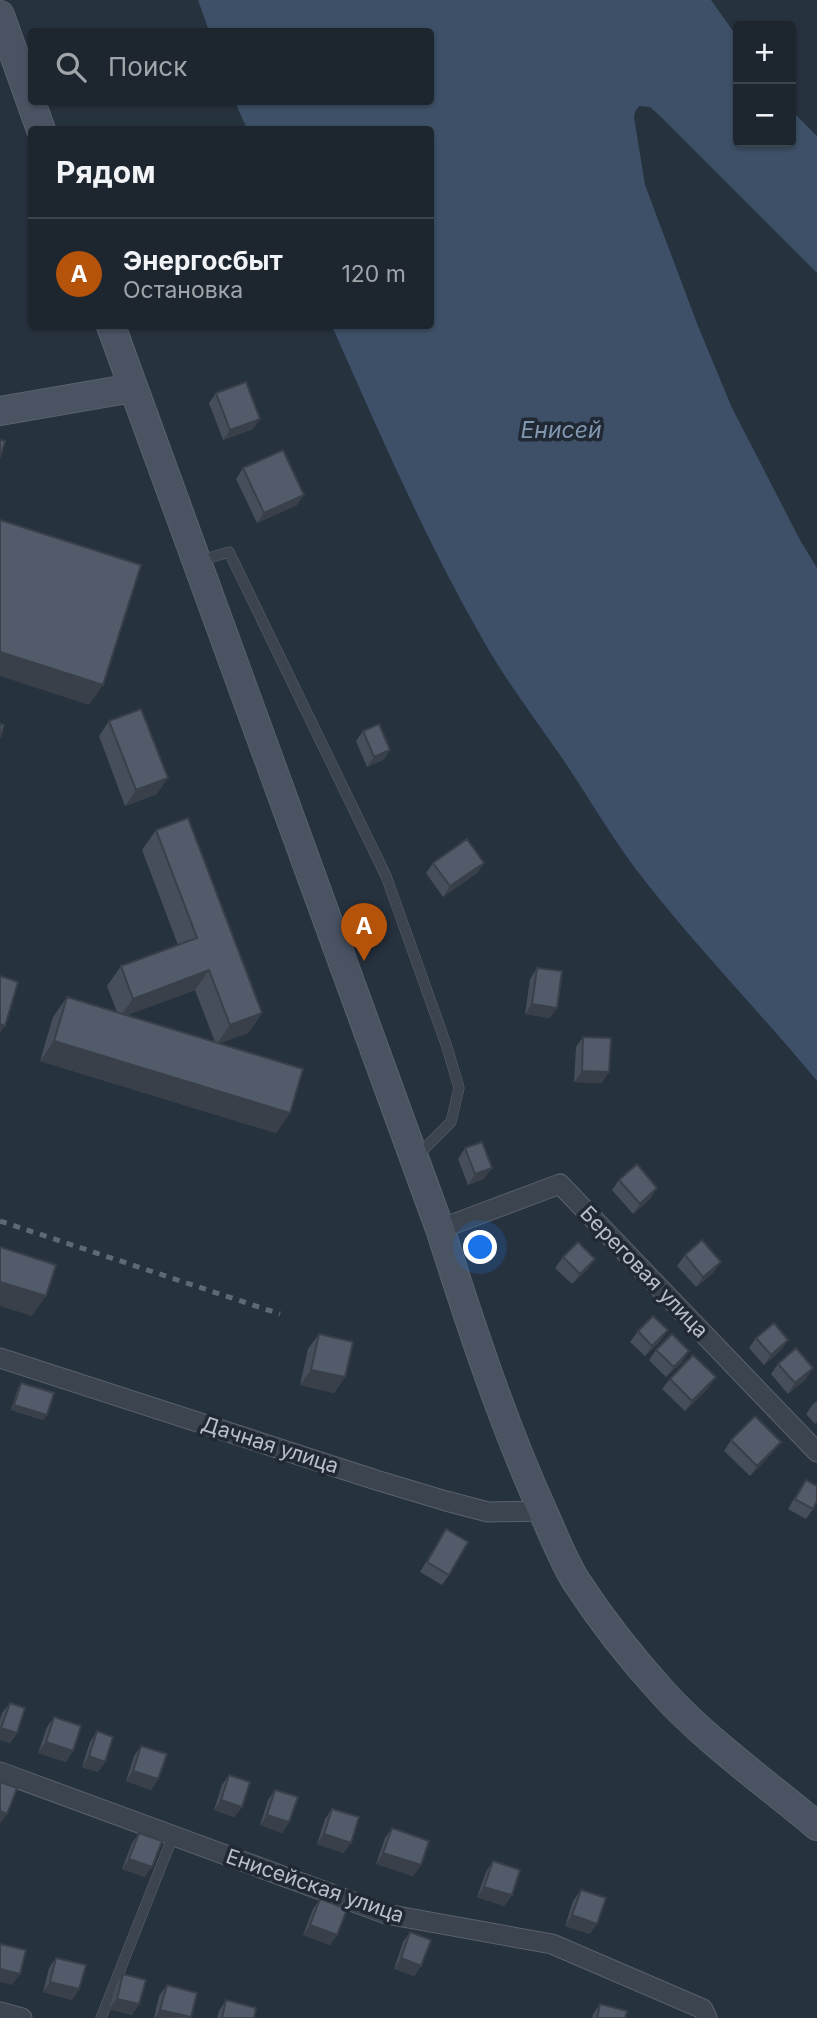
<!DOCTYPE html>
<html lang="ru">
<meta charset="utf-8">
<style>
body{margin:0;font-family:Inter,sans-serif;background:#2a323b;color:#f1f3f6}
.controls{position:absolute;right:21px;top:21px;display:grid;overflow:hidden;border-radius:7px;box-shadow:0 2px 5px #0004}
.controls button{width:63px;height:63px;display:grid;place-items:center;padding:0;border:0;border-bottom:2px solid #3b434b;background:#1d262f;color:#f1f3f6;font:35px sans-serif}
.you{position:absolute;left:481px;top:1248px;width:24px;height:24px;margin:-18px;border:5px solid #fff;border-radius:50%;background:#1a73e8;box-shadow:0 0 0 10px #1a73e833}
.badge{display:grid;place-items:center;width:46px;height:46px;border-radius:50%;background:#b45309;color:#fff;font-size:23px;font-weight:700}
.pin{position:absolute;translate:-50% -58px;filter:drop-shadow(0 2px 4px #0008)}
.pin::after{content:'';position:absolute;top:37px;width:24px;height:21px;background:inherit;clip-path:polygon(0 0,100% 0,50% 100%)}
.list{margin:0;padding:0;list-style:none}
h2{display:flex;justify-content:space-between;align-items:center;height:91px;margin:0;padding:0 28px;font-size:30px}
h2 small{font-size:23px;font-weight:400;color:#a0a5aa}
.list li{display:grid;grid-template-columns:46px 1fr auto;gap:21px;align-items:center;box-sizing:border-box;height:112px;padding:0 28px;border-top:2px solid #3b434b}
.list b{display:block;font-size:26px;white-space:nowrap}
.list p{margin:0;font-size:23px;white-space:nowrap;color:#a0a5aa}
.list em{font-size:23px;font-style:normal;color:#a0a5aa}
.icon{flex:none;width:38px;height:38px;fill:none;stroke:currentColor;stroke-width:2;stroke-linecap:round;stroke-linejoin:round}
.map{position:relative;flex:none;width:817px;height:2018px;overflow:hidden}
.search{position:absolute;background:#1d262f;box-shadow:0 2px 5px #0004;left:28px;top:28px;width:406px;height:77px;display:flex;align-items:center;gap:18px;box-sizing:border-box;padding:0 24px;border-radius:7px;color:#a0a5aa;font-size:26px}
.panel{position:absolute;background:#1d262f;box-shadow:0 2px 5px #0004;left:28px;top:126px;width:406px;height:203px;border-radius:7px}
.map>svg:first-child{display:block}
.water{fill:#3e5067}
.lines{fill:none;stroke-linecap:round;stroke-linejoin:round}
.lane-casing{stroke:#59626d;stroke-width:11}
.street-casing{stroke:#59626d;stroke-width:21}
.secondary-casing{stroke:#59626d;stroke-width:30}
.lane{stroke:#3b444f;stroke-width:10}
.street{stroke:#3b444f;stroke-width:19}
.secondary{stroke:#495362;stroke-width:28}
.rail{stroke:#5e6876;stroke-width:5;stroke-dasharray:7 7;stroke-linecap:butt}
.wall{fill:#464e5b;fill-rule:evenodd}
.shaded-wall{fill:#39404a}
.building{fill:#515b6a;stroke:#39404a;stroke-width:2}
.labels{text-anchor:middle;stroke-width:7;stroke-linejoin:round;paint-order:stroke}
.street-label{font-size:21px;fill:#b8bfca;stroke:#202934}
.water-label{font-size:23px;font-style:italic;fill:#8196af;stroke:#202934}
</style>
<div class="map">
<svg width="817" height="2018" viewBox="0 0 817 2018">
<rect width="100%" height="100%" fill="#27323f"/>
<path class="water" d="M198,0H711L738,38V142H791V110L817,136V273L659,115L650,107L639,106L635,112L634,117L645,185L698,326L732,408L800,540L817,568V1081C761,1013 699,950 645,881C614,842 590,799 562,758C535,719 506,681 483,640C425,539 379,432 332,326H430V130L247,129L235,102H430V32L209,31Z"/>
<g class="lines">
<g class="lane-casing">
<path id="lane" d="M199,561L229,552L386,876L447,1047L459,1088L451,1122L417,1156
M101,2018L173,1836"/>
</g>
<g class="street-casing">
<path id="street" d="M440,1229L560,1184L817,1452
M0,1358L376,1480L446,1501L488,1512L543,1511
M0,1772L386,1914L552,1944L703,2009L707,2018
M0,2012L22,2018"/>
</g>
<g class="secondary-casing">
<path id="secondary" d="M0,15L41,130
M111,326L440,1229C471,1326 502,1421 544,1514C554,1536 563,1560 576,1581C602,1621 632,1659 664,1694C709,1743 766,1783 817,1826
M0,411L133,388"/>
</g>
<use href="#lane" class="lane"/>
<use href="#street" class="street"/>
<use href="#secondary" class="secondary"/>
<path class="rail" d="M0,1221L280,1314"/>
</g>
<path class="wall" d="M216,393L253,429L223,440L209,403Z
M243,468L297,505L257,523L236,479Z
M109,721L157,794L125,806L99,736Z
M363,731L390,750L383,760L367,767L356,741Z
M156,830L262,1013L248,1033L219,1043L290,1113L276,1133L40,1061L53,1017L67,997L117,1012L107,986L121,966L178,945L142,850ZM195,990L215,1042L127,1015Z
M433,863H484L477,873L443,897L426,873Z
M537,968L550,1018L525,1014L530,979Z
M583,1037L602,1083L574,1082L576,1047Z
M465,1148L484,1179L468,1185L458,1159Z
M619,1180L657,1188L650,1199L633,1214L612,1190Z
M685,1255L714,1272L696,1287L677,1266Z
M563,1257L595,1259L588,1269L572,1284L555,1268Z
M668,1330L660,1341L645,1356L630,1342L638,1331Z
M319,1334L345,1377L334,1393L300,1385L308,1349Z
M756,1338L788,1340L781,1350L764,1365L749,1348Z
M656,1350L689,1351L682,1362L666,1377L649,1360Z
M778,1364L806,1379L788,1394L771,1374Z
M670,1379L709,1387L685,1411L662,1389Z
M21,1383L43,1420L11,1410L18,1388Z
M817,1401V1422L815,1424L806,1414L813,1404Z
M731,1440L773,1452L750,1476L724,1451Z
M806,1480L813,1509L806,1519L788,1509L799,1490Z
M446,1529L449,1575L442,1585L420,1572Z
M10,1703L17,1733L10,1743L0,1740V1720L2,1713Z
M54,1717L66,1762L38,1753L47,1727Z
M97,1731L105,1762L98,1772L82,1767L90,1742Z
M141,1746L158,1779L151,1790L126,1781L134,1756Z
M229,1775L242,1807L234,1817L214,1810L222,1785Z
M275,1790L289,1822L282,1833L260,1825L268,1800Z
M332,1809L344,1853L317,1844L325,1819Z
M392,1828L421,1865L413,1876L376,1864L385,1838Z
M139,1833L145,1877L122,1869L132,1843Z
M493,1861L512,1895L504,1906L477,1897L486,1872Z
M581,1890L590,1934L565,1926L573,1901Z
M320,1899L337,1935L330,1945L303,1935L313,1909Z
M410,1932L421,1966L414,1976L394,1969L403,1942Z
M56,1958L79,1989L72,2000L43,1992L49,1968Z
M123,1974L139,2004L132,2015L109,2009L116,1985Z
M167,1985L190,2018H154L159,1996Z
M226,2000L254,2018H217L219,2011Z
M600,2004L625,2018H592L593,2014Z"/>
<path class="shaded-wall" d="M260,419L253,429L223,440L230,430Z
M304,495L297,505L257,523L264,513Z
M0,652L103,685L89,705L0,676Z
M390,750L383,760L367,767L374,757Z
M168,778L157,794L125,806L136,790Z
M484,863L477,873L443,897L450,886Z
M209,970L195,990L119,1018L133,999Z
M532,1004L557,1008L550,1018L525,1014Z
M262,1013L248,1033L216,1045L230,1025Z
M0,1024L5,1026L0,1033Z
M54,1041L290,1113L276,1133L40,1061Z
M582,1071L609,1072L602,1083L574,1082Z
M492,1168L484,1179L468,1185L475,1174Z
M657,1188L650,1199L633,1214L640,1204Z
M595,1259L588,1269L572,1284L580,1274Z
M721,1262L714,1272L696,1287L703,1277Z
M0,1282L46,1296L32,1316L0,1306Z
M668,1330L660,1341L645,1356L652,1346Z
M788,1340L781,1350L764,1365L771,1355Z
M689,1351L682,1362L666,1377L674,1367Z
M813,1368L806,1379L788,1394L795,1383Z
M311,1370L345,1377L334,1393L300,1385Z
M716,1377L709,1387L685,1411L692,1401Z
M14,1405L47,1415L43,1420L11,1410Z
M781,1442L773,1452L750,1476L757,1466Z
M1,1728L17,1733L10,1743L0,1740V1729Z
M46,1742L73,1751L66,1762L38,1753Z
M89,1756L105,1762L98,1772L82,1767Z
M133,1771L158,1779L151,1790L126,1781Z
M221,1800L242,1807L234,1817L214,1810Z
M0,1811L7,1814L0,1824Z
M267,1815L289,1822L282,1833L260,1825Z
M324,1834L351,1843L344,1853L317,1844Z
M383,1853L421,1865L413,1876L376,1864Z
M129,1859L152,1867L145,1877L122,1869Z
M484,1887L512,1895L504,1906L477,1897Z
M572,1915L597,1924L590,1934L565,1926Z
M310,1925L337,1935L330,1945L303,1935Z
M401,1958L421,1966L414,1976L394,1969Z
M0,1969L20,1974L12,1985L0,1982Z
M50,1982L79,1989L72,2000L43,1992Z
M117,1999L139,2004L132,2015L109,2009Z
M160,2010L191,2017L155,2018Z"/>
<path class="building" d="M246,382L260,419L230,430L216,393Z
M0,440L5,441L0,458Z
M283,450L304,495L264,513L243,468Z
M0,520L141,565L103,685L0,652Z
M141,709L168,778L136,790L109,721Z
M0,724L4,725L0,738Z
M379,724L390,750L374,757L363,731Z
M188,818L262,1013L230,1025L209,970L133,999L121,966L197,938L156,830Z
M467,839L484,863L450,886L433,863Z
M537,968L562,971L557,1008L532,1004Z
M0,976L18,982L5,1026L0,1024Z
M67,997L303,1069L290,1113L54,1041Z
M583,1037L611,1038L609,1072L582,1071Z
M482,1142L492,1168L475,1174L465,1148Z
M637,1164L657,1188L640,1204L619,1180Z
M702,1240L721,1262L703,1277L685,1255Z
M578,1242L595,1259L580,1274L563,1257Z
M0,1247L56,1265L46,1296L0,1282Z
M653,1316L668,1330L652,1346L638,1331Z
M774,1323L788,1340L771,1355L756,1338Z
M319,1334L353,1342L345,1377L311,1370Z
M672,1334L689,1351L674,1367L656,1350Z
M796,1348L813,1368L795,1383L778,1364Z
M693,1355L716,1377L692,1401L670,1379Z
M21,1383L54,1393L47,1415L14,1405Z
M755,1416L781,1442L757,1466L731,1440Z
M806,1480L817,1486V1501L813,1509L795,1499Z
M446,1529L468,1542L449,1575L427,1562Z
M10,1703L25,1708L17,1733L1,1728Z
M54,1717L81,1726L73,1751L46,1742Z
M97,1731L113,1737L105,1762L89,1756Z
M141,1746L167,1754L158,1779L133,1771Z
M229,1775L250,1782L242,1807L221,1800Z
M0,1782L17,1788L7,1814L0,1811Z
M275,1790L298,1797L289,1822L267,1815Z
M332,1809L359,1817L351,1843L324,1834Z
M392,1828L429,1841L421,1865L383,1853Z
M139,1833L162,1841L152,1867L129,1859Z
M493,1861L520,1870L512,1895L484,1887Z
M581,1890L606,1898L597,1924L572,1915Z
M320,1899L347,1909L337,1935L310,1925Z
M410,1932L431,1940L421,1966L401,1958Z
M0,1944L26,1950L20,1974L0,1969Z
M56,1958L86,1965L79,1989L50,1982Z
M123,1974L146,1980L139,2004L117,1999Z
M167,1985L197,1993L191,2017L160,2010Z
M226,2000L256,2008L254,2018H222Z
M600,2004L627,2011L625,2018H597Z"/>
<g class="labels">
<g class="street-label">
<text transform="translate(644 1272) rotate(46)" y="7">Береговая улица</text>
<text transform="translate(270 1445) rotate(18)" y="7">Дачная улица</text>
<text transform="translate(315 1886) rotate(19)" y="7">Енисейская улица</text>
</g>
<g class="water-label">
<text x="561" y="438">Енисей</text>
</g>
</g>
</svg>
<div class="controls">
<button>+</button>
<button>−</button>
</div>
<div class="you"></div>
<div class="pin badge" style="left:364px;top:961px">A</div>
<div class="search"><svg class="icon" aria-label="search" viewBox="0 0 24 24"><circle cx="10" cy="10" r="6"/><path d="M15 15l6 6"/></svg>Поиск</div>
<section class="panel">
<h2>Рядом<small></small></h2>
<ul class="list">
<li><span class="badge">A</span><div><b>Энергосбыт</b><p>Остановка</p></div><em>120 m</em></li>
</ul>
</section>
</div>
